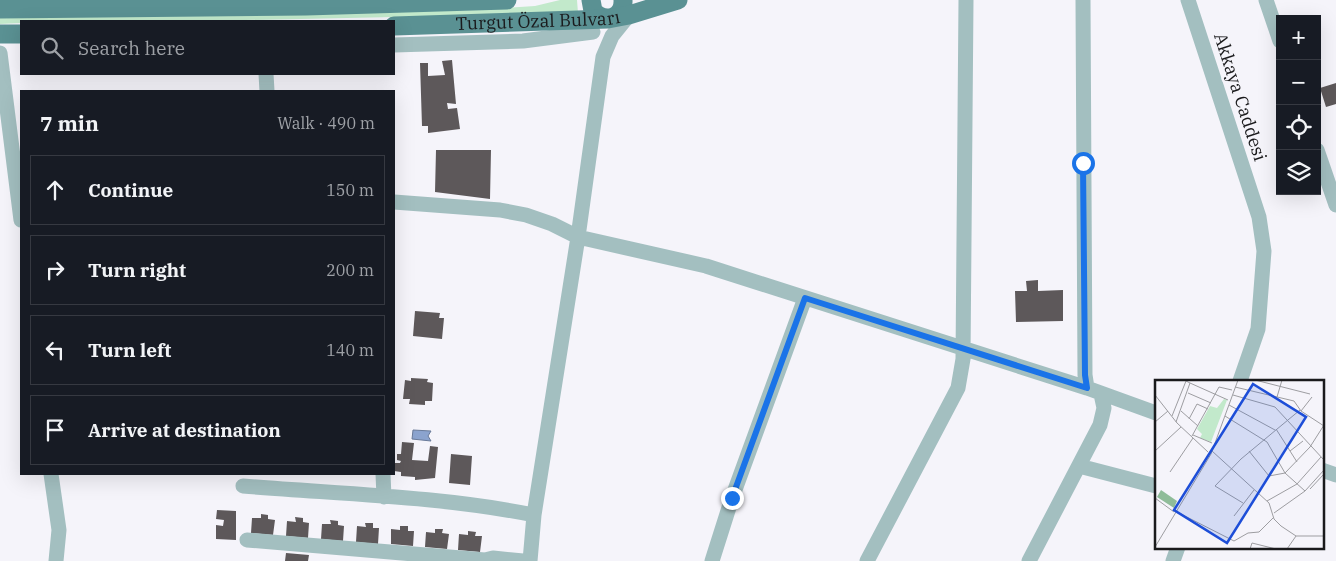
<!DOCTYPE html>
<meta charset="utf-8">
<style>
body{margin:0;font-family:"IBM Plex Serif",serif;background:#20242c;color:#f1f3f6}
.controls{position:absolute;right:15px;top:15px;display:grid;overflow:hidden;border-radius:0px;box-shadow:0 5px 20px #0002}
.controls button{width:45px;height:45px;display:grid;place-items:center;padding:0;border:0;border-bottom:1px solid #363941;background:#171b24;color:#f1f3f6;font:25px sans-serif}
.stop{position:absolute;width:15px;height:15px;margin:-11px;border:4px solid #1a73e8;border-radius:50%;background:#fff}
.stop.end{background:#1a73e8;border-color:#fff;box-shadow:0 1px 5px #0008}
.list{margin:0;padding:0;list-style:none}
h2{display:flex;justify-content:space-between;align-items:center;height:65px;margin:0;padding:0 20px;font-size:21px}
h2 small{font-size:16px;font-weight:400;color:#9ea1a6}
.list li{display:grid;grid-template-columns:32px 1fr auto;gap:15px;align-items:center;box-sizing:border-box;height:70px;margin:0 10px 10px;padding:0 10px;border:1px solid #363941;border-radius:0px}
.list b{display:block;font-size:19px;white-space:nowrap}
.list em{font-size:16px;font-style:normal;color:#9ea1a6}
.icon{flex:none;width:28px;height:28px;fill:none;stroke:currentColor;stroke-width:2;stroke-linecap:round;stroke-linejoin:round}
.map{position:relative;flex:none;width:1336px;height:561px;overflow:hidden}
.search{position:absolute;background:#171b24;box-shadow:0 5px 20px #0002;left:20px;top:20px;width:375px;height:55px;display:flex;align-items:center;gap:12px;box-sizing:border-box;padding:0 18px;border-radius:0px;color:#9ea1a6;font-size:19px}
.panel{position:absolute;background:#171b24;box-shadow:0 5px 20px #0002;left:20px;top:90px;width:375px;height:385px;border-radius:0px}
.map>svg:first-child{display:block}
.green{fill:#c2e9cb}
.water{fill:#8ba3ce;stroke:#697a99}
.building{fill:#5d585a}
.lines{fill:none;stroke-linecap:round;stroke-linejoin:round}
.minor{stroke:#a3bfc0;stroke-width:15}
.major{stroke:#5a9193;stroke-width:19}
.route{stroke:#1a73e8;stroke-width:6}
.labels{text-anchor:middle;stroke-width:5;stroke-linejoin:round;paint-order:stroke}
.street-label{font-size:18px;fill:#1a1a1c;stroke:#f5f4fa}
.inset-road{fill:none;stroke:#9d9da1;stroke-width:1}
.view{fill:#1d4ed8;fill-opacity:0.15;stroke:#1d4ed8;stroke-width:2.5}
.inset-edge{fill:none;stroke:#1a1a1c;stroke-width:2.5}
</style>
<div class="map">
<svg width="1336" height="561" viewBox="0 0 1336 561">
<rect width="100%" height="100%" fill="#f5f4fa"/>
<path class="green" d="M560,0H577L578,13L202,21H21V23L0,24V17L472,10L535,6Z"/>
<path class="water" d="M413,430L431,431L428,436L431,441L412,439Z"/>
<path class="building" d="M452,60L456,104L447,103L448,109L457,108L460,129L428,133V126H422L420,63H428V76L445,75L442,61Z
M1336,83V104L1326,107L1320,88Z
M436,150H491L490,199L435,192Z
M1038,280V291L1063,290V321L1016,322L1015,291H1027L1026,281Z
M415,311L440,313L439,318H444L442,339L413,336Z
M411,378L428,379L427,382L433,383L432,401H425V405L409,404L410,399H403L405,380L411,381Z
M402,442L414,443L412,460L428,461L430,446L438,447L435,478L415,480V477L401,476V472L394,471V463H400L401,461L397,460V454H401Z
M451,454L472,456L470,485L449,483Z
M217,510L236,511V540L216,539V525L223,526L224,520L216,519Z
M261,514L268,515V519L275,520L273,535L251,533L252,518H261Z
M295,517L303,518V522L309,523L308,538L286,536L287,521L296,522Z
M330,520L338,521V525L344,526L343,541L321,539L322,524H331Z
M365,523H373V528H379L378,544L356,542L357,526L366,527Z
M400,526H408V531H414L413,546L391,544V529L400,530Z
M435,529H443L442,533L449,534L447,549L425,547L426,532L435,533Z
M468,531L476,532L475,536H482L480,552L458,550L459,534L468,535Z
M286,553L309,555L308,561H285Z"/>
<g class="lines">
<path class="minor" d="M1083,0L1085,375L1087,388
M1188,0L1259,217L1264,251L1258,329L1240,381
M1266,0L1280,41
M394,45L523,41L593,32
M0,53L21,220
M266,74L267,91
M1317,150L1336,205
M394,202L500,210L526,215L552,224L578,237L706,266L1087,388L1156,413
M1079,466L1156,486
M1322,470L1336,475
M51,474L59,530L56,561
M383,474L384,497
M243,486C339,494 439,496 534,515
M247,540L485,560L493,558L523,561
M530,561L534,515L578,237L603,57L612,36L629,15
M712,561L732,498L805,298
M867,561L958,388L963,359L966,0
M1029,561L1100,425L1104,408L1101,394
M1173,561L1178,547"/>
<g class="major">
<path d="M591,0L593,11C605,24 624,18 623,0"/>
<path d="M0,9L306,6L507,0"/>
<path id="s1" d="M394,26L608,19L629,15L678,0"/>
<path d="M0,34H21"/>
</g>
</g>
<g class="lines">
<path class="route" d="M732,498L805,298L1087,388L1085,375L1083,163"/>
</g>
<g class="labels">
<g class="street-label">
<text dy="6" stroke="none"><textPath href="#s1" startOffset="144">Turgut Özal Bulvarı</textPath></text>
<text transform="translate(1240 97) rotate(72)" y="6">Akkaya Caddesi</text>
</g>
</g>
<g transform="translate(1155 380)">
<rect width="169" height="169" fill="#f5f4fa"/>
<path d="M69,19L72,20L56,62L45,58L47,54L42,49L55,26L62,28Z" fill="#c2e9cb"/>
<path d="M6,110L22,121L19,128L2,117Z" fill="#8fbc99"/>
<path class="inset-road" d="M100,0L155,14M80,7L139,21L146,31L169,46M33,13L56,23M0,15L22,43L53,72M78,15L120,27L169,80M122,17L127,0M74,25L120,50M26,31L43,46M146,31L157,17M17,36L31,1L35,3M70,36L112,62L130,93L150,111M34,39L42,24L53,29M0,42L13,31M21,42L35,3L73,20M121,49L142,82M38,55L57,63M37,56L64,7L77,10M0,71L26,47M57,71L114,123L119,139L126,146L141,156H169M94,71L114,96L130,93L155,67L169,45M135,71L148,61M15,92L38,58M155,109L169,94M0,118L19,132M112,121L142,104L166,77M88,123L60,106L86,79L145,30M22,132L79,161L93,153L104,152L119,137M119,133L150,111L169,90M79,136L99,110M0,167L56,74L83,0M95,169L97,163L121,169M132,169L141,156"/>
<path class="view" d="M98,4L151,37L72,163L19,130Z"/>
<rect width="169" height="169" class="inset-edge"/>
</g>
</svg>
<div class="controls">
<button>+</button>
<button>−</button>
<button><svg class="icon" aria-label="locate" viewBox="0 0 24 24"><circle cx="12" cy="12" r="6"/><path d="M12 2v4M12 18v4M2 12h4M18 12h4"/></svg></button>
<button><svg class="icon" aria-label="layers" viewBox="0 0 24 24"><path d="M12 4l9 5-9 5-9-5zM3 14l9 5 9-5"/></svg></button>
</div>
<div class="stop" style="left:1083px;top:163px"></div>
<div class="stop end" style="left:732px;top:498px"></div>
<div class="search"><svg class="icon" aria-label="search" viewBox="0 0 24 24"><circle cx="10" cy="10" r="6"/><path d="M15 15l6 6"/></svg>Search here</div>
<section class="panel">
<h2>7 min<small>Walk · 490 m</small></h2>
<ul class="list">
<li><svg class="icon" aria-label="ahead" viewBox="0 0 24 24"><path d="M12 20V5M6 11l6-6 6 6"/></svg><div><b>Continue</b></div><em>150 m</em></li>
<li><svg class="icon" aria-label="right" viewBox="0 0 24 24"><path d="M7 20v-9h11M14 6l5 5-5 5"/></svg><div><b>Turn right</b></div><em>200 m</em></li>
<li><svg class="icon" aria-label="left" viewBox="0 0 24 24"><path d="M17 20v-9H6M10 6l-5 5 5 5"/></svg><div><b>Turn left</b></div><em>140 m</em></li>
<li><svg class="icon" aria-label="arrive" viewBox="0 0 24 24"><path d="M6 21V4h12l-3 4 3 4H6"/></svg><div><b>Arrive at destination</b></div></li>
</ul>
</section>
</div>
